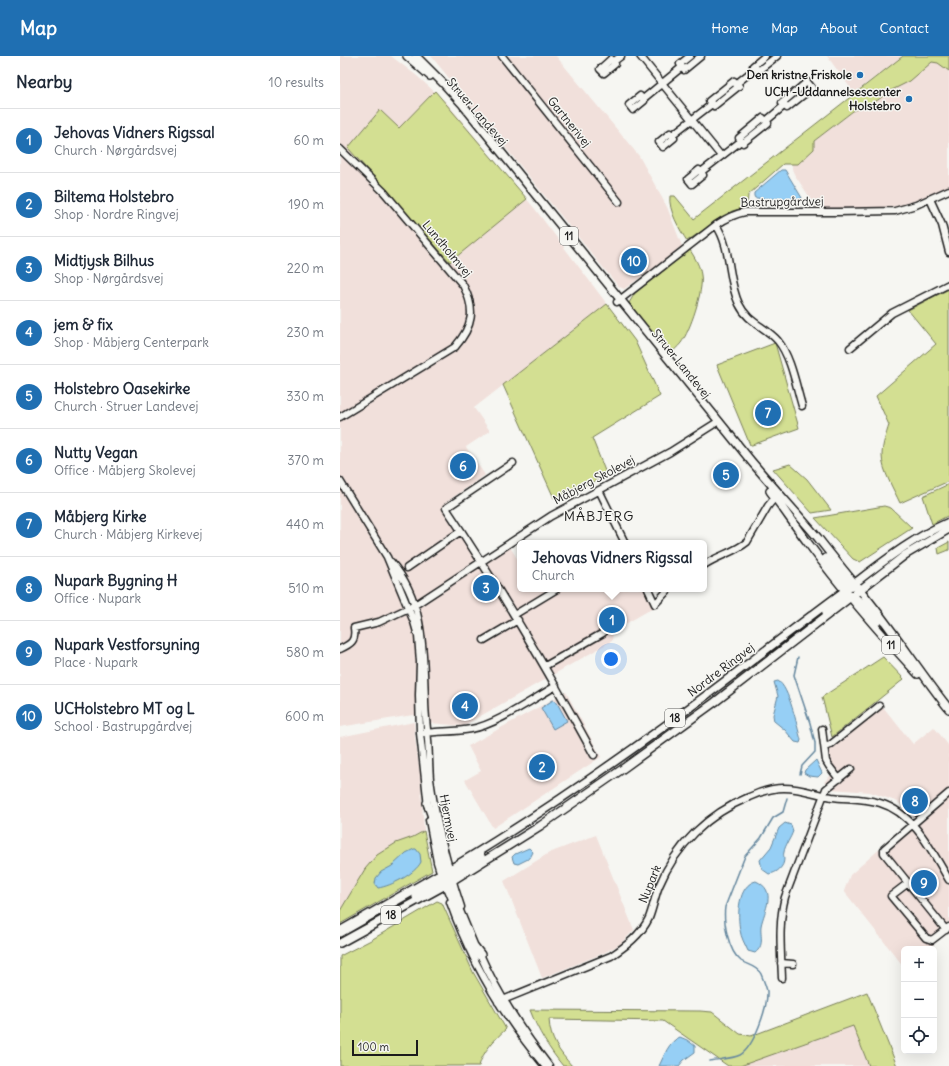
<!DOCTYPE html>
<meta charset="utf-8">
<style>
body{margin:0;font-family:Delius,sans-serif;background:#f6f6f7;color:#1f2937}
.controls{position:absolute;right:12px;bottom:12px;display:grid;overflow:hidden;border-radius:6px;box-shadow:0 4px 16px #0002}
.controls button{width:36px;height:36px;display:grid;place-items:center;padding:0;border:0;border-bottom:1px solid #e0e1e3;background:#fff;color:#1f2937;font:20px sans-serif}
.scale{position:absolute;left:12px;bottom:10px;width:66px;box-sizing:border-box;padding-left:4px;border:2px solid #1c1c1c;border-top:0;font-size:11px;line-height:14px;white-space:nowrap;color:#1c1c1c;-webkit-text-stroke:3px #f6f6f2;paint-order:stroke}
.you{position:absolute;left:271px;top:603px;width:14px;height:14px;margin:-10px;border:3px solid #fff;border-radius:50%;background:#1a73e8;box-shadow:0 0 0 6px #1a73e833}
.badge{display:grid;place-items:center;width:26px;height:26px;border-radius:50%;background:#1f6fb2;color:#fff;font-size:13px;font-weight:700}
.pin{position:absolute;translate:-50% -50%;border:2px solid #fff;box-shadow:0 1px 4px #0006}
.popup{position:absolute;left:177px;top:484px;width:190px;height:52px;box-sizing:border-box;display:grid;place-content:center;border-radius:6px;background:#fff;filter:drop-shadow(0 1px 3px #0005);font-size:13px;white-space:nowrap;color:#747a83}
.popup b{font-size:15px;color:#1f2937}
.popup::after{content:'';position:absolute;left:50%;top:100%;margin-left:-8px;border:8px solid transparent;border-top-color:#fff}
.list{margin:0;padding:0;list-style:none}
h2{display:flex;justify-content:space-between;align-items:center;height:52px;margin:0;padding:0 16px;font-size:17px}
h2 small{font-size:13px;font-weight:400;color:#747a83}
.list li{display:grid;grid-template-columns:26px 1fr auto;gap:12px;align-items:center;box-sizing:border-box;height:64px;padding:0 16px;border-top:1px solid #e0e1e3}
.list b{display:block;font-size:15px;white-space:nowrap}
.list p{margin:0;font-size:13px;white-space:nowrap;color:#747a83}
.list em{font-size:13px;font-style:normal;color:#747a83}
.icon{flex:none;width:22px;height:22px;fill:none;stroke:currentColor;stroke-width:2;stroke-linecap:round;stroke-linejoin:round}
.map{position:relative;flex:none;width:609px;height:1010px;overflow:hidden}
header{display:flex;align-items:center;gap:24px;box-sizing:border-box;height:56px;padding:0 20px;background:#1f6fb2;color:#fff}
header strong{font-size:19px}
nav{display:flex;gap:22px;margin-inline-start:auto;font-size:14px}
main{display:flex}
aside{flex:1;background:#fff}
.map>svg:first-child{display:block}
.built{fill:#f1e0db}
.green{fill:#d3df92;stroke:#787e57}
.water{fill:#96cff5;stroke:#65879e}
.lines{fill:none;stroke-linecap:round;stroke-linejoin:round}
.stream{stroke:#65879e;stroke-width:1.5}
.minor-casing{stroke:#1c1c1c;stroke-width:9}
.major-casing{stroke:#1c1c1c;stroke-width:10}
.highway-casing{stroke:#1c1c1c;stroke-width:12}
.minor{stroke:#f6f6f2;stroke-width:6}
.major{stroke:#f6f6f2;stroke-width:7}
.highway{stroke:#f6f6f2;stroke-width:9}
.poi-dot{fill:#1f6fb2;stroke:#f6f6f2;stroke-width:1.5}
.labels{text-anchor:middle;stroke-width:3;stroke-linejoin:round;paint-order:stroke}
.shield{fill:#f6f6f2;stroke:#5d5d5c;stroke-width:1}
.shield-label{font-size:11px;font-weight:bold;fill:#1c1c1c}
.poi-label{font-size:12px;font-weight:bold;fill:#1c1c1c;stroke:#f6f6f2;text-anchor:end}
.street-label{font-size:12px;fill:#1c1c1c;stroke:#f6f6f2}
.quarter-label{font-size:14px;letter-spacing:1px;fill:#1c1c1c;stroke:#f6f6f2}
</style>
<header>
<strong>Map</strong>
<nav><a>Home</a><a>Map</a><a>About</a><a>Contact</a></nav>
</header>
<main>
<aside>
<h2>Nearby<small>10 results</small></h2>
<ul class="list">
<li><span class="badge">1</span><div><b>Jehovas Vidners Rigssal</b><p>Church · Nørgårdsvej</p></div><em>60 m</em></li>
<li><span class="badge">2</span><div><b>Biltema Holstebro</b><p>Shop · Nordre Ringvej</p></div><em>190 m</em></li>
<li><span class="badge">3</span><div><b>Midtjysk Bilhus</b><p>Shop · Nørgårdsvej</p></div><em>220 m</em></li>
<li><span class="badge">4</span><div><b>jem &amp; fix</b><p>Shop · Måbjerg Centerpark</p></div><em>230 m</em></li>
<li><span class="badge">5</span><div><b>Holstebro Oasekirke</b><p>Church · Struer Landevej</p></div><em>330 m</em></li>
<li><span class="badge">6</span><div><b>Nutty Vegan</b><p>Office · Måbjerg Skolevej</p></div><em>370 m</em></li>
<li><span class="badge">7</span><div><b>Måbjerg Kirke</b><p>Church · Måbjerg Kirkevej</p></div><em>440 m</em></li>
<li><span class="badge">8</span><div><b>Nupark Bygning H</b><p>Office · Nupark</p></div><em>510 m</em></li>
<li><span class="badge">9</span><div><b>Nupark Vestforsyning</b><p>Place · Nupark</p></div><em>580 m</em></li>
<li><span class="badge">10</span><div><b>UCHolstebro MT og L</b><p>School · Bastrupgårdvej</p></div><em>600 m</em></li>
</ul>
</aside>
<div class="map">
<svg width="609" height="1010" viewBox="0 0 609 1010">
<rect width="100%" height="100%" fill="#f6f6f2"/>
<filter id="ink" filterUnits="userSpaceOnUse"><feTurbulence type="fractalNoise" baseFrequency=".025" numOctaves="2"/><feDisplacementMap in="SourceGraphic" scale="8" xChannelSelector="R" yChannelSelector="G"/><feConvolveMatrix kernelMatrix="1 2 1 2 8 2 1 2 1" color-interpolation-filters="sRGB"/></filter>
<g filter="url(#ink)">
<path class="built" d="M0,0H51L77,20L106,46L195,153L267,248L134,352L150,375L126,391L145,419L105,447L146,507L170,491L180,507V533H203L206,538L214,533H304L313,552L273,575L272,585L123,670L90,667L73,659L0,671Z
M91,0H216L299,100L327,151L342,190L317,210L284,233L278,230Z
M487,0H563L514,37Z
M585,0H609V130L581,143L557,150L544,152H477L454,118L452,113V107L474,85Z
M226,636L261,701L153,772L125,724L141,715L128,690Z
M539,646L573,688L594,671L609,690V876L588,893H564V911L504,835L510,819L575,762L558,746L530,736L492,733L484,726L491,719L481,690Z
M74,666L75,682L80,716L84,775L73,781L56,787L17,826L0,855V681Z
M256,779L294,874L280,888L264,897L202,922L164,825L209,797Z
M513,970L529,1010H400Z"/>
<path class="green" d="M563,0H609V15L598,7L592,6L570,25L548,36L538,44L513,55L474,85V93L458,108H443L408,139L407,151L392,155L347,185C340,174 328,154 330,140H335L354,163Z
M95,35L187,143L110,206L8,92L40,54L59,72Z
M350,194C355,202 360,210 361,219C364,234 350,275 341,287C338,291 334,294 330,298L289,247L295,237Z
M609,233V425L560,447C554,434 542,414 542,400C542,389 546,379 549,369L536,340L596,288L568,254Z
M267,248L295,285L320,340L252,382L267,420L214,442L163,329Z
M435,287L459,372L412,389H410L377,309Z
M450,408L467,423L491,454L472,457L433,413Z
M609,428V459L592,468L583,440Z
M544,450L551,452L572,472L520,506L513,503L475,462Z
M609,486V494L599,498L598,492Z
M543,601L564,623L492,681L482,641Z
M84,775L92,815L0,868V855L25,813L37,799L56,787L73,781Z
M97,845L102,847L133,916L166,973C155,983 143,995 139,1010H0V900L31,884Z
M527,936L557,1010H529L513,970L400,1010H388L323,965L209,963C210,984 219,995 232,1010H223C209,993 198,975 190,954L360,955L372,956L400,978L411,980Z"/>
<path class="water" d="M441,114H445L462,142L459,144L415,142L414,140V137Z
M438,625C449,631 457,670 461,684L460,687L455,686L445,674L434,665L433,659L438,640L434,626Z
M213,644L216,645L227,665L213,673L201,652Z
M476,704L482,717L478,721L469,720L464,717L465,714Z
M445,767L451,769L453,775C451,782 445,789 444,796C443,800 444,799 444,803C444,811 437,817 429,818L422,813L420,804L431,791L439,772Z
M189,792L193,796L190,802L178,808L174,807L172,801L175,798Z
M74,793H76L80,798L81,806C75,818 51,830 38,832L35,828L36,822L41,816L52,810L66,797Z
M416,825C438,835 424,854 421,870C420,881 425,889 415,897L408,895C405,888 401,882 400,874C397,859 398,829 416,825Z
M340,981L347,984L355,990V996L344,1004L339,1010H319C324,1000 329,985 340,981Z"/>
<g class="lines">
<path class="stream" d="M458,601L454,619L470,667L475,687V696L462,710L460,718
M370,1005C379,1003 392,1003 400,999C414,991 428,951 427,935C426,930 423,923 421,918C417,910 407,909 401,905C388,895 383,865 385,851L405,800L421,782L433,762L443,756L447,742"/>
<g class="minor-casing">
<path id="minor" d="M162,0L279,146
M300,0L381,100
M273,6L271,3L260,13L264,17L275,8L273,6L281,0
M342,11L344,14L361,0
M342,11L340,8L350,0
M416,12L418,15L437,0
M416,12L413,10L425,0
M394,25L399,30L374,50L369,45Z
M396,28L416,12
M303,43L304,45L293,54L289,49L300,40L303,43L342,11
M423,62L428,67L403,87L399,82Z
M426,65L445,49L447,52L472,32L467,26L442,47L445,49
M332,79L334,82L323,91L319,86L330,77L332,79L372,48
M0,93L44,136L123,229C136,254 133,270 115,291L0,361
M361,116L363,119L352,128L348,123L359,114L361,116L401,85
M590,143L602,169L609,196
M376,169C392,192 387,223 399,248C408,267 425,270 438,285C451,301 456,330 462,350
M277,246L376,169C385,163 394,158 405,156H498L555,155L576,149L609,134
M510,292L552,257L609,228
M173,407L106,452C160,532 208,615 254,699
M0,425L47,501L74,566L78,580L80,606L79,639L80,677L88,751
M259,434L285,487
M51,506C85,545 83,595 85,644C85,657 87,671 88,684C89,697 89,710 90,723C96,767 107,809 121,851
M364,509C377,500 395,496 407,486L428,450L437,439
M67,512L121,475
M308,533L315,548L329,533
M174,559L217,533
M144,584L178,564
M0,593C11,588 16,585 14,572L39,566L75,549L211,460L330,396L379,365
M205,610L263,577
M482,673L486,705L489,710L499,723
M85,677C100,675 116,676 131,673C156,669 193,643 216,630
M485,691L490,689L539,650
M89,764L97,806L102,822
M568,827L551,840L586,882L592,884L609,871
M110,846C131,906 164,961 205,1010
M606,874L544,797V793L609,737
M139,896C157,937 182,975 209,1010
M441,907L453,908
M442,922C441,895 438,868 445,841L486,733L511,713
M158,946L271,900C286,890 301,879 309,862C313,852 315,840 319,830C336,789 368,758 409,741C420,736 432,732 444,732C460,732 476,738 492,741C507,743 524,742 540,747C574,757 592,795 609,824"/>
</g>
<g class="major-casing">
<path id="major" d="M67,0L90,20
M76,0L103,27L123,49L411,405C433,431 456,456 478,482C492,500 506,517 520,534C552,572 578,614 609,653
M430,435C443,452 455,470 468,487C502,533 539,576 578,618
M486,502L505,526L515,531
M513,540L524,548L539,565
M486,556L506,538
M87,747L91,758L104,813L108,818
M98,820C205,757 307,685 405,610C439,584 473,558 507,533C539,509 572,482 609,466
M107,824L112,818L141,800
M76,841C88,833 103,828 109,814
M0,887L102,831L200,770L281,714L375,646L565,499L609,473"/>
</g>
<g class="highway-casing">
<path id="highway" d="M89,825L101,826L109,832L133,890L140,899
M0,876L98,820"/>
</g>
<use href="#minor" class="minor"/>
<use href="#major" class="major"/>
<use href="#highway" class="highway"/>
</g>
</g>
<g class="poi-dot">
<circle cx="520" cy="19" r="4"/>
<circle cx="569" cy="43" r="4"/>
</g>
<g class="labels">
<g class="shield">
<rect x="220" y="171" width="18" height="18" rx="3"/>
<rect x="542" y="580" width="18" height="18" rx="3"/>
<rect x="325" y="653" width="20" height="18" rx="3"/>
<rect x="41" y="850" width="20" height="18" rx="3"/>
</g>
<g class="shield-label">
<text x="229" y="184">11</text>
<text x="551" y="593">11</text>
<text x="335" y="666">18</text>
<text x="51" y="863">18</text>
</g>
<g class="poi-label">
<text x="512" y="23">Den kristne Friskole</text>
<text x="561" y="40">UCH -Uddannelsescenter<tspan x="561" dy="14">Holstebro</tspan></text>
</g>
<g class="street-label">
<text transform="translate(137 56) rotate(49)" y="4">Struer Landevej</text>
<text transform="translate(229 66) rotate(51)" y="4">Gartnerivej</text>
<text transform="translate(442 146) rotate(-1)" y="4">Bastrupgårdvej</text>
<text transform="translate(107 193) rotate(50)" y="4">Lundholmvej</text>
<text transform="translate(341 308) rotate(51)" y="4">Struer Landevej</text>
<text transform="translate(254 424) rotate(-28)" y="4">Måbjerg Skolevej</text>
<text transform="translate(381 614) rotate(-37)" y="4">Nordre Ringvej</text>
<text transform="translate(108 762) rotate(79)" y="4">Hjermvej</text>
<text transform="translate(310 828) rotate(-68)" y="4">Nupark</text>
</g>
<g class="quarter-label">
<text x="259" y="465">MÅBJERG</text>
</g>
</g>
</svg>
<div class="controls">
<button>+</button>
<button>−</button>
<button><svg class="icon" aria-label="locate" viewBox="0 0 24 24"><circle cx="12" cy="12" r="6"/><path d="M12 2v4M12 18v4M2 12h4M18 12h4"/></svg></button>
</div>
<div class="scale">100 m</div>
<div class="you"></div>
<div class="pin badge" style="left:272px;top:564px">1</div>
<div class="popup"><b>Jehovas Vidners Rigssal</b>Church</div>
<div class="pin badge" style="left:202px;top:711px">2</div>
<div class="pin badge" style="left:146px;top:532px">3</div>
<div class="pin badge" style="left:125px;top:650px">4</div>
<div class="pin badge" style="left:386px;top:419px">5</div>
<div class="pin badge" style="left:123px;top:410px">6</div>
<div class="pin badge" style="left:428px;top:357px">7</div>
<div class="pin badge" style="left:575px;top:745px">8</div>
<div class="pin badge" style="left:584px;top:827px">9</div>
<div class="pin badge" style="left:294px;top:205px">10</div>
</div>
</main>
